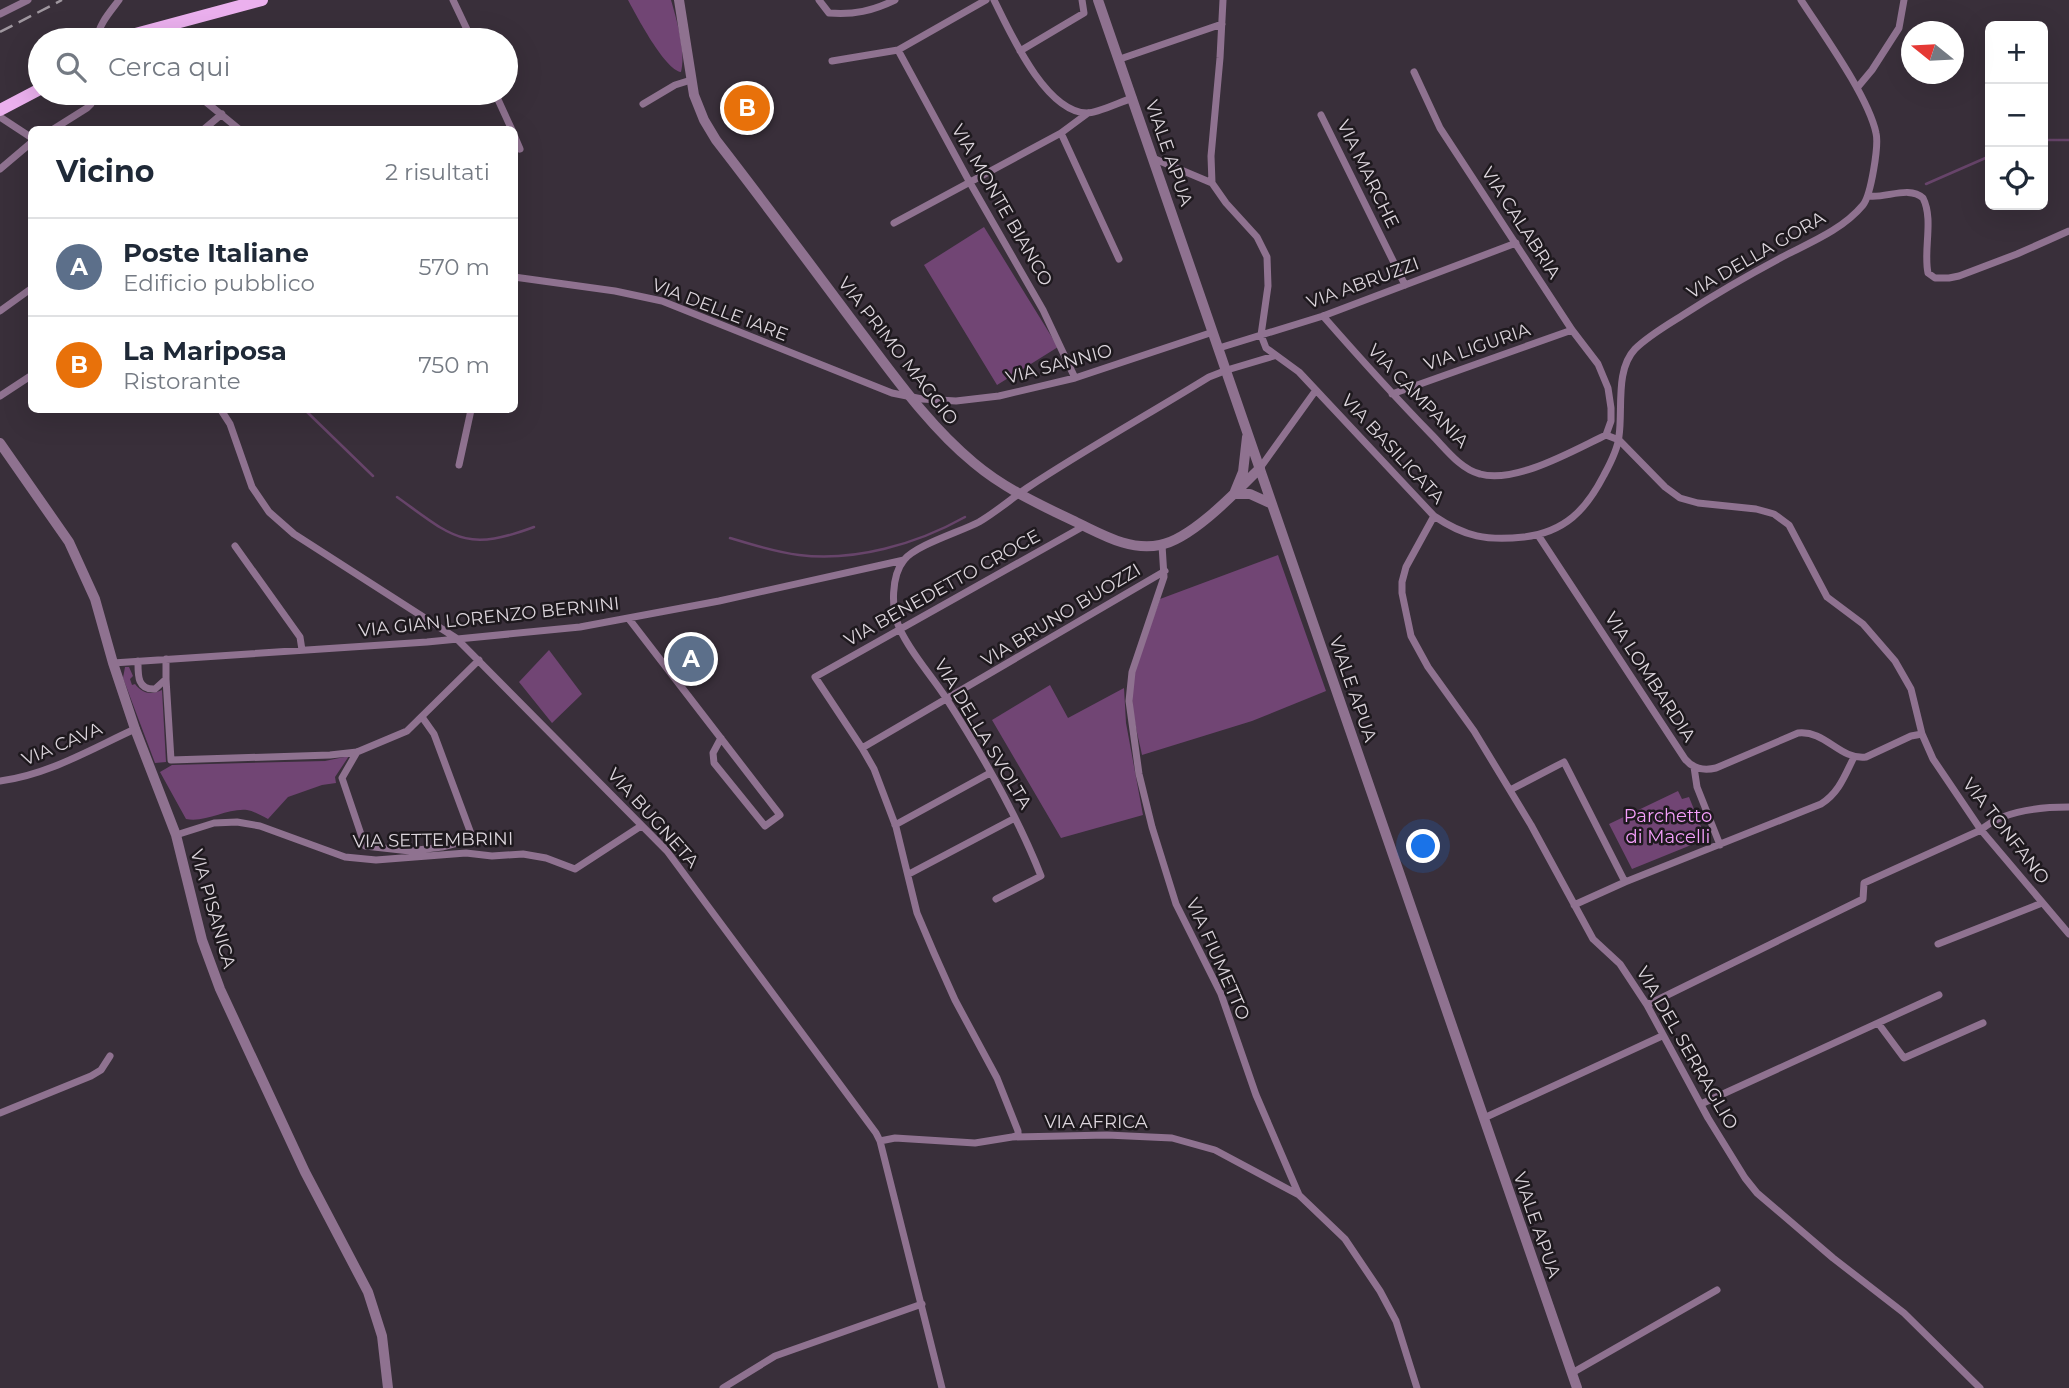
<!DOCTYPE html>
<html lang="it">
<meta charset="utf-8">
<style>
body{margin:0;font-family:Montserrat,sans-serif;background:#f2f2f3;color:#1f2937}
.controls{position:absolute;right:21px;top:21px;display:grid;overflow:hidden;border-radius:10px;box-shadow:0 7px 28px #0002}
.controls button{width:63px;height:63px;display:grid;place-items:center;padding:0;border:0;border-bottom:2px solid #e0e1e3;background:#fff;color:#1f2937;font:35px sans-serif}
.compass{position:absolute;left:1901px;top:21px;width:63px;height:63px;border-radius:50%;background:#fff;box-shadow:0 7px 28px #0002;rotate:288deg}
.you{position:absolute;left:1424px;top:847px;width:24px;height:24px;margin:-18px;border:5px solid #fff;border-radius:50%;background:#1a73e8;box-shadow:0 0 0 10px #1a73e833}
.badge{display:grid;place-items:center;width:46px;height:46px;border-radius:50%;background:#1a73e8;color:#fff;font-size:23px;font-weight:700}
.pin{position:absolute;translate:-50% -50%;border:4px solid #fff;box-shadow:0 2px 7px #0006}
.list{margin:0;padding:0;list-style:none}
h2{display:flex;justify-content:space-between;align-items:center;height:91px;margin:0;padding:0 28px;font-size:30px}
h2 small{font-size:23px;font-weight:400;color:#747a83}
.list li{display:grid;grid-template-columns:46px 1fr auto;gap:21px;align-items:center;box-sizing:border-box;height:98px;padding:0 28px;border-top:2px solid #e0e1e3}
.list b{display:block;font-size:26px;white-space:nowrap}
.list p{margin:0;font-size:23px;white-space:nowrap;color:#747a83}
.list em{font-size:23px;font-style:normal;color:#747a83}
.icon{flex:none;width:38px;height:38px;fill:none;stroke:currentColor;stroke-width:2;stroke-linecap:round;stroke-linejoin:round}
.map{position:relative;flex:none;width:2069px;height:1388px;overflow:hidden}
.search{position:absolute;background:#fff;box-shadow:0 7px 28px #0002;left:28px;top:28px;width:490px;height:77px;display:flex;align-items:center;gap:18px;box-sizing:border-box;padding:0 24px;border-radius:38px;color:#747a83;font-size:26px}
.panel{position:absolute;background:#fff;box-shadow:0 7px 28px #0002;left:28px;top:126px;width:490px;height:287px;border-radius:10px}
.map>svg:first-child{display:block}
.green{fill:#714574}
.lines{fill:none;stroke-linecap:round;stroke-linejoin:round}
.stream{stroke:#67446a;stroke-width:2.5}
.minor{stroke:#8f7290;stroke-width:7}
.tertiary{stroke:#8f7290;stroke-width:10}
.primary{stroke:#ebb0ee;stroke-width:12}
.rail{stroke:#9f979f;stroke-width:2.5;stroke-dasharray:14 7;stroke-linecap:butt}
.labels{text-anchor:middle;stroke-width:5;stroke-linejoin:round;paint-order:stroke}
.street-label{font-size:18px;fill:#dcd5dc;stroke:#1e191e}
.park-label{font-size:18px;fill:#f59ffb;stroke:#1e191e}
</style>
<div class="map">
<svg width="2069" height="1388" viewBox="0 0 2069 1388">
<rect width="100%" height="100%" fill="#392f3a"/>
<path class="green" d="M628,0H671C677,21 686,51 681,72C665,70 636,15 628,0Z
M984,227L1058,347L997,385L924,265Z
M1278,555L1326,691L1252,721L1142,755C1138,736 1132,715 1132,695C1132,662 1150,629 1160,599Z
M549,650L582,694L552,723L519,682Z
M125,667H129L133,676L130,679L132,685L135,684C143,694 151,695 162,690L166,762L155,763L123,678Z
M1050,685L1068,718L1124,688L1126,723L1143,815L1061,838L992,720Z
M349,756L335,777L336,783L322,785L288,797L268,819C262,816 254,811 247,810C227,808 206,823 186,819L160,772L172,765L325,761Z
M1678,791L1682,799L1689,797L1706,839L1632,869L1609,824Z"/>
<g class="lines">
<path class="stream" d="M2043,140H2069
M1926,184L1990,156
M305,410L373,476
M397,497C453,537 464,553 534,527
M730,538C753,545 775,552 799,555C854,562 917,544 965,517"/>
<path class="minor" d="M453,0L472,40
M819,0L829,13C854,15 872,11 895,0
M994,0C1010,32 1045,112 1087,113C1098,113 1122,101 1133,98
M1223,0L1220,58L1211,156L1212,183L1226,203L1257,237L1267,257L1268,286L1261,335L1266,348L1299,372L1434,516C1465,537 1487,541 1524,537C1565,532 1586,510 1604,475C1610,464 1618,449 1619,436C1623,409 1615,370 1635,349C1648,336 1667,325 1683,315C1717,293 1752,273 1788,254C1814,241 1844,228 1863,205C1871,195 1879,145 1876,133C1868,96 1823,34 1801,0
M0,14L28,0
M97,40C98,25 110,12 119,0
M898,50L969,181L1043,310L1075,378
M1020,51L1084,13L1082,0
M1120,59L1222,24
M832,61L898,50L986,0
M1414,72L1440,128L1572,330L1598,364L1608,388L1611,408V421L1606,435
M1857,88L1872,70L1899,28L1904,0
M195,93L240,130
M495,93L512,130
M643,104L675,85L691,80
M1321,115L1405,285
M0,117L32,138
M52,130L87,108L91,104L92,93
M203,130L222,114
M1061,133L1119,259
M514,135L520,149
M1155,159L1212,183
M0,169L32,142
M1868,196C1885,199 1909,185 1923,198C1934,220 1923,250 1928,273L1935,278H1949L1959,276L2017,254L2069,231
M894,223L1061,133L1088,113
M514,277L615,291L662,301L892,393L922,399L956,401L999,396L1075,378L1213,332
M0,311L32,288
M1323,316C1358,356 1394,396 1431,434C1445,448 1460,469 1480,474C1516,484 1574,450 1606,435L1619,440L1665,487L1680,498L1698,503L1756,509L1774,514L1789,525L1827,597L1863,624L1895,661L1911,689L1922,734L1933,759L1981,830L2069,934
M1219,348L1323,316L1516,243
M1392,394L1572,330
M0,396L32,375
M221,410L230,424L252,487L269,512L294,534L456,638L667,851L876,1133L880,1141L942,1388
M459,465L471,410
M1260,468L1316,390
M1434,516L1406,567L1402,582V593L1411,636L1428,667L1474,731L1531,825L1593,939L1620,964L1647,1005L1708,1118L1745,1178L1757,1193L1833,1258L1904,1313L1980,1388
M1538,535L1685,759C1693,769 1703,771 1716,768L1798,733C1826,730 1839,760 1866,757L1911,736L1922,734
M1162,545L1164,577L1132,672L1129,701L1139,774L1152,827L1176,904L1221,994L1256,1095L1299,1195L1345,1239L1380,1291L1396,1321L1417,1388
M235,546L300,637L302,650
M629,619C679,684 730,750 780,815L765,826L714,763L713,753L721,738
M138,661C138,675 137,690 155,689L166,679V659
M113,663L427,642L580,627L719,601L904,560
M166,679L171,760L330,755L357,752L407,731L479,660
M862,748L1165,571
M357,752L342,778L365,846L410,851L442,847L473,839L434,734L422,717
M1694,767L1697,787L1720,845
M0,781C48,775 91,749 135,729
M1510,790L1564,762L1625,882
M895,825L990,773
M176,835L214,823L237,822L260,826L345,857L376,860L466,853L492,856L523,854L546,858L575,869L641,826
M909,874L1015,818
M996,899L1041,876C1017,815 982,754 946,698C932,676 909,651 899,627C891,609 891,576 904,560C916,545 960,532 979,522C996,512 1011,499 1027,488C1086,449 1149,414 1209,377L1227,370L1274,356
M1574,905L1625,882L1821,804C1839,793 1845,775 1854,757
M1938,944L2042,903
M1647,1005L1863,899L1864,883L1981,830C2003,810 2040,807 2069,807
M1878,1023L1904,1058L1983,1023
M1701,1104L1939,995
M0,1113L91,1076L101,1070L110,1056
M1484,1118L1662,1036
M1012,1137L1018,1135V1131L997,1078L955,1000L934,953L917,913L896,827L874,769L862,748L815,677L1084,526
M880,1141L895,1138L975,1143L1012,1137L1107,1135L1172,1138L1215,1150L1299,1195
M1572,1373L1717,1290
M723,1388L775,1356L922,1304"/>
<path class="tertiary" d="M679,0L694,95L704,120L716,140C765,203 812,267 860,331C895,377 929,426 974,463C1006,490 1043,506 1080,524C1105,536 1131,551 1160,545C1192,539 1237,491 1260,468
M1098,0L1577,1388
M1247,437L1243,472L1234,494H1250L1272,504
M0,443L69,542L95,599L113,663L135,729L176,835L202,940L220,989L305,1172L368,1292L382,1336L388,1388"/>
<path class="primary" d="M113,40L262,0
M0,110L40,89"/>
<path class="rail" d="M0,32L62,0"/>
</g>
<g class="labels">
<g class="street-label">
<text transform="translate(1169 153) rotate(71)" y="6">VIALE APUA</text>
<text transform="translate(1368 174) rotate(64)" y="6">VIA MARCHE</text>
<text transform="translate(1002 205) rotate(60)" y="6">VIA MONTE BIANCO</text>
<text transform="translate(1521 223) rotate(57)" y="6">VIA CALABRIA</text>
<text transform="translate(1756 255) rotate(-30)" y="6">VIA DELLA GORA</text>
<text transform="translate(1363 283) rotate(-20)" y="6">VIA ABRUZZI</text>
<text transform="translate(720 310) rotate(21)" y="6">VIA DELLE IARE</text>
<text transform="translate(1477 347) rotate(-19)" y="6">VIA LIGURIA</text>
<text transform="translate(898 351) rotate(52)" y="6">VIA PRIMO MAGGIO</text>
<text transform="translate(1059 364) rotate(-15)" y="6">VIA SANNIO</text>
<text transform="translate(1418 396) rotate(46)" y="6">VIA CAMPANIA</text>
<text transform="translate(1393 449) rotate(47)" y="6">VIA BASILICATA</text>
<text transform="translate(942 588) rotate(-29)" y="6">VIA BENEDETTO CROCE</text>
<text transform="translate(1061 615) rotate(-31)" y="6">VIA BRUNO BUOZZI</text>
<text transform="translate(489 617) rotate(-6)" y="6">VIA GIAN LORENZO BERNINI</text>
<text transform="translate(1650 677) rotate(57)" y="6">VIA LOMBARDIA</text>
<text transform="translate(1353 689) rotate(71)" y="6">VIALE APUA</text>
<text transform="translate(983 734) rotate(59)" y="6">VIA DELLA SVOLTA</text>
<text transform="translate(62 744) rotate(-23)" y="6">VIA CAVA</text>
<text transform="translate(653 818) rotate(48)" y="6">VIA BUGNETA</text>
<text transform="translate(2006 831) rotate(52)" y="6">VIA TONFANO</text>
<text transform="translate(433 840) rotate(-1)" y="6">VIA SETTEMBRINI</text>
<text transform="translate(213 909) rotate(74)" y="6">VIA PISANICA</text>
<text transform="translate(1218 959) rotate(66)" y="6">VIA FIUMETTO</text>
<text transform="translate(1687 1048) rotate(60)" y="6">VIA DEL SERRAGLIO</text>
<text x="1096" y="1128">VIA AFRICA</text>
<text transform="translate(1537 1225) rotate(71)" y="6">VIALE APUA</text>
</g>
<g class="park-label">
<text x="1668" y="822">Parchetto<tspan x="1668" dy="21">di Macelli</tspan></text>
</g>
</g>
</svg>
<div class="controls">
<button>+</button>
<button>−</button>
<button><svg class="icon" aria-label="locate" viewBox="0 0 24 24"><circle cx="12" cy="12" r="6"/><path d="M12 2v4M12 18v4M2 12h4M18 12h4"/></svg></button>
</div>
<svg class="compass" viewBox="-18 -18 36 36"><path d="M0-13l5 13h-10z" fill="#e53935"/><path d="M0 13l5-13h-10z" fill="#747a83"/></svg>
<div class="you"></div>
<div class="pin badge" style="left:691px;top:659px;background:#5c6f8a">A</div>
<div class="pin badge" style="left:747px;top:108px;background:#e8710a">B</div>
<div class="search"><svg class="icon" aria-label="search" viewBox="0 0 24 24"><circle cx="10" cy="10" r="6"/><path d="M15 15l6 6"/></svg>Cerca qui</div>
<section class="panel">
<h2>Vicino<small>2 risultati</small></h2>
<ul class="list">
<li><span class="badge" style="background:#5c6f8a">A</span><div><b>Poste Italiane</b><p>Edificio pubblico</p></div><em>570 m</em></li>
<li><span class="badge" style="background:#e8710a">B</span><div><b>La Mariposa</b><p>Ristorante</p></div><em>750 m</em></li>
</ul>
</section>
</div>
